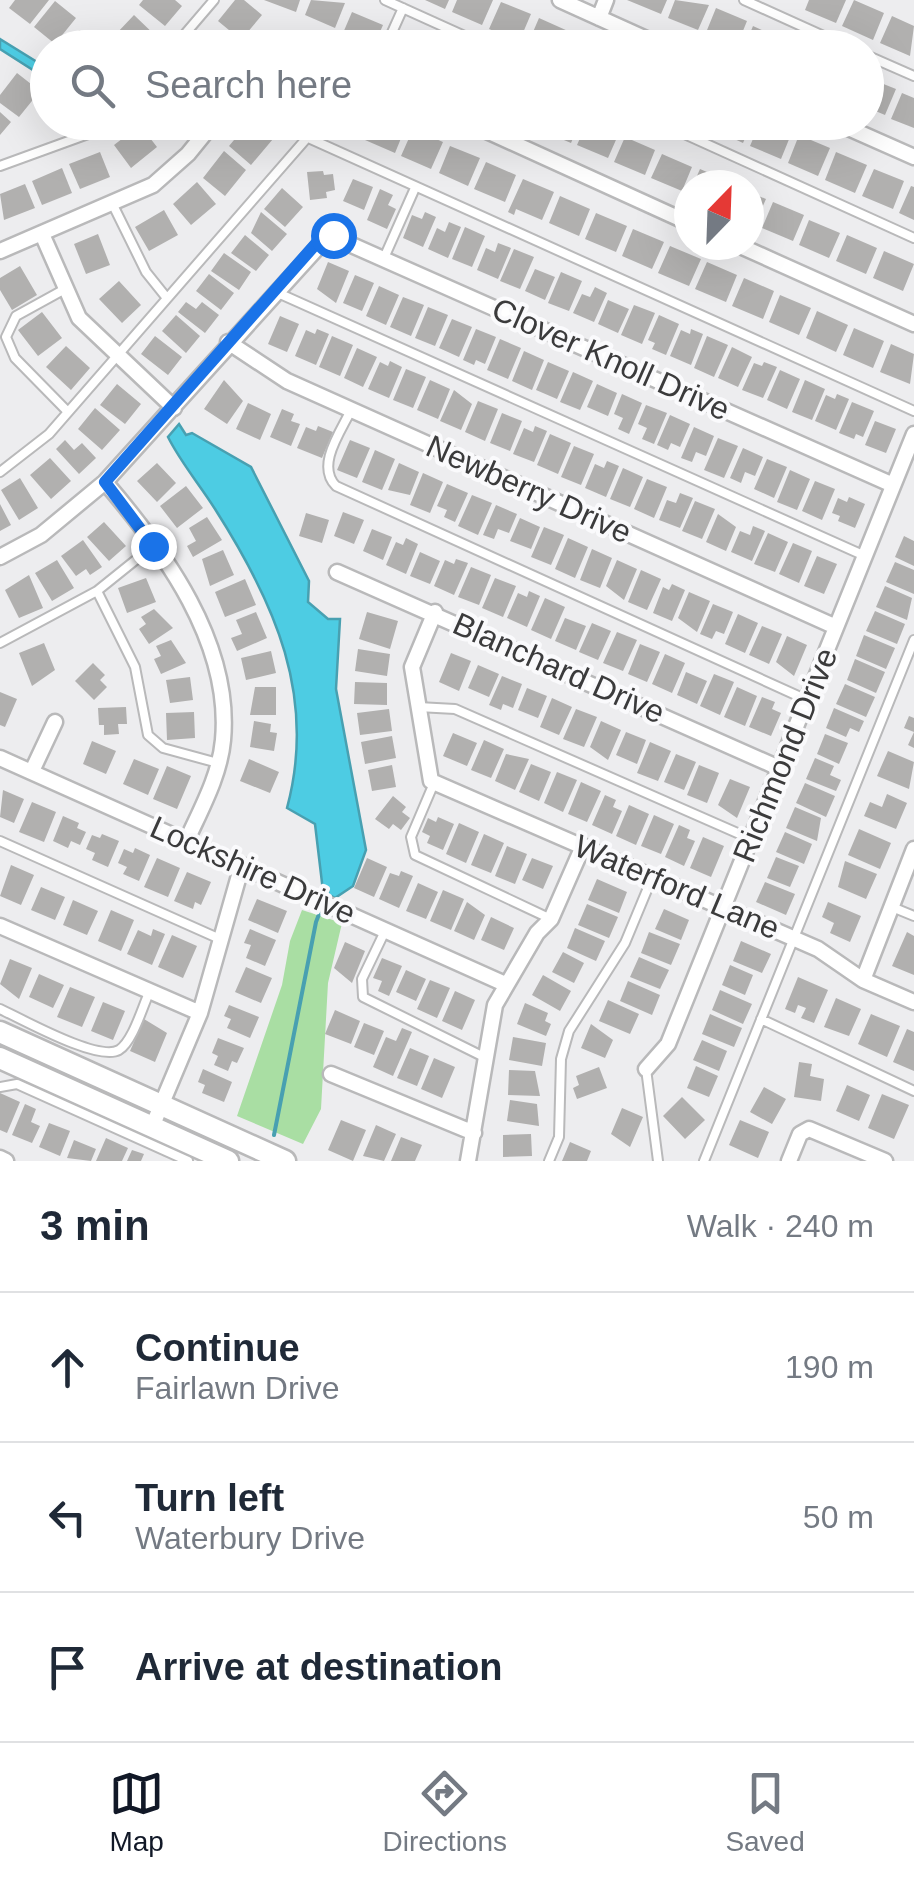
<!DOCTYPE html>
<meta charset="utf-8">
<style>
body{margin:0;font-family:Arial,sans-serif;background:#f2f2f3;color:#1f2937}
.compass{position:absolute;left:674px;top:170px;width:90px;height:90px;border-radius:50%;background:#fff;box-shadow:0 10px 40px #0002;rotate:23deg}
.stop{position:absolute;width:30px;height:30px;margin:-22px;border:8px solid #1a73e8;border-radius:50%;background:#fff}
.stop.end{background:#1a73e8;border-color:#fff;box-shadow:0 2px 10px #0008}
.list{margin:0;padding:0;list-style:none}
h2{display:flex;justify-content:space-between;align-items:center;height:130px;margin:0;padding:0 40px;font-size:42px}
h2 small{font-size:32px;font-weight:400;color:#747a83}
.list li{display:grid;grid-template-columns:65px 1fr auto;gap:30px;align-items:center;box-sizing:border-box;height:150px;padding:0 40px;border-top:2px solid #e0e1e3}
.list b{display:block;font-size:38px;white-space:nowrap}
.list p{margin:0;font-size:32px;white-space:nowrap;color:#747a83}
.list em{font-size:32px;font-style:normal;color:#747a83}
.icon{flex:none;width:55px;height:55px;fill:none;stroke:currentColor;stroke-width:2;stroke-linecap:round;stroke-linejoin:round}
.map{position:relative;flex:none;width:914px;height:1161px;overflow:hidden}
.search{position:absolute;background:#fff;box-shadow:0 10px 40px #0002;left:30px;right:30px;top:30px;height:110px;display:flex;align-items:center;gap:25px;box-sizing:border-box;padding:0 35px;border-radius:55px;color:#747a83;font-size:38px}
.sheet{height:580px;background:#fff}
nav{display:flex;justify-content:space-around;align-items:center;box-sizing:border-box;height:140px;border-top:2px solid #e0e1e3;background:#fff;font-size:28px;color:#747a83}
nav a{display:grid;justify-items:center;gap:5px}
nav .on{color:#111827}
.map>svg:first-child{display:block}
.green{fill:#a9dea3}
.water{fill:#4dcce3;stroke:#48a0b1;stroke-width:2.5}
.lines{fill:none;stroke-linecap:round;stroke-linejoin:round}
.stream{stroke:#48a0b1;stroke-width:4}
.building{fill:#b1b0af}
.lane-casing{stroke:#b9b9ba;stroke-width:12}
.street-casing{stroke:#b9b9ba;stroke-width:19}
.secondary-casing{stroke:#b9b9ba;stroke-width:25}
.lane{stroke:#fff;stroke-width:8}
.street{stroke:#fff;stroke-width:14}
.secondary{stroke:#fff;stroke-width:20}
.route{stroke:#1a73e8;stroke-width:12}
.labels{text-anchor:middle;stroke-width:8;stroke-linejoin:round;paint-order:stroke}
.street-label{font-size:32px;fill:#3b3b3c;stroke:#fafafc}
</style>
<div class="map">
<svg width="914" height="1161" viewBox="0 0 914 1161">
<rect width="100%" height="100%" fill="#ededef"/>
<path class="green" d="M302,910L342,923L328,983L321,1109L303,1144L237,1116L282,985L290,941Z"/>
<path class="water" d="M0,39L42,65L47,79L0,49Z
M179,424L186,435L192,433L251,467L309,581L308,602L328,619H340L336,689L366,850L353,886L335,898L323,891L315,824L287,808C317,697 275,603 215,509C200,485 181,463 168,437Z"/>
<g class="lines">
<path class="stream" d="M274,1135L316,922L328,891"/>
</g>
<path class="building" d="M15,0H49L30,24L9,8Z
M143,0H175L182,6L165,26L139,5Z
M235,0H244L262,15L241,40L218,21Z
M264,0H300L296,12Z
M311,0L345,3L335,28L305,15Z
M425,0H449L445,9Z
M457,0H493L482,25L452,12Z
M627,0H667L661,14Z
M675,0L709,5L698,30L668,18Z
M809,0H846L836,23L805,10Z
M854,0L884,13L873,40L842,26Z
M55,1L76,18L55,44L34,27Z
M501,2L531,14L519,42L489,29Z
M716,8L747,21L736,48L705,35Z
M352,12L383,25L373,48L340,40Z
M134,15L159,39L151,48H130L116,34Z
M892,16L914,26L910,56L880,43Z
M539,18L568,31L561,48L527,46Z
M753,26L784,40L780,48H744Z
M79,30L104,41L101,48H71Z
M220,34L237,48H209Z
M402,35L433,47V48H397Z
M575,36L602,47V48H570Z
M17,73L40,91L19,117L0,103V95Z
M866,77L896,89L885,115L866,107Z
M902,93L914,98V128L891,119Z
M0,112L11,122L0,135Z
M148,122H178L168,137Z
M249,122L273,139L251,165L229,146Z
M326,122H359L354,135Z
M372,122L406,126L395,153L365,140Z
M543,122H580L571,143L540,130Z
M587,122L619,133L608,158L577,145Z
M715,122H752L743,143L713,129Z
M760,122L792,132L781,159L750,146Z
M140,125L157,147L131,168L114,145Z
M413,129L443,142L431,169L401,156Z
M799,135L830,148L818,176L788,163Z
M625,137L655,150L645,175L614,162Z
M450,146L480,158L468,186L439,173Z
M224,151L246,170L225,196L203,178Z
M100,152L110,177L80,189L69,164Z
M836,152L867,165L855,193L825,180Z
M662,154L692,167L682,191L651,178Z
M486,162L516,175L505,202L474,189Z
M62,168L72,193L42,205L32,181Z
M700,169L730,182L728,185H693Z
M874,169L904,181L893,209L862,196Z
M323,171L324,175L333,174L335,190L326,192L327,198L310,200L307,172Z
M353,179L373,187L364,210L343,201Z
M523,179L554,192L542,220L516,209L514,215L508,212Z
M197,182L216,204L191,225L173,204Z
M25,184L35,208L4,220L0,194Z
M911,186L914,187V220L899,213Z
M282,188L303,207L285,227L264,209Z
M380,189L393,195L388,205L396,209L387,229L367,220Z
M749,192L766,199L755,224L749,222Z
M560,196L590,209L579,236L549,223Z
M773,202L804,215L793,241L762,228Z
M164,210L178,235L149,251L135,227Z
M261,212L287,234L272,251L251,233Z
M425,212L436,217L423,247L403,238L412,215L422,219Z
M596,213L627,226L616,252L585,239Z
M809,220L840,233L829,258L799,245Z
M449,222L461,227L448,258L428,249L437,228L445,232Z
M465,227L485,236L472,267L452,259Z
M633,229L664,242L652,269L622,256Z
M98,234L110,265L86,274L74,244Z
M245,235L269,255L256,271L231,253Z
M847,235L877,248L866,274L836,261Z
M498,243L511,248L498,279L477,270L486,248L495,252Z
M670,246L701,259L689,286L658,273Z
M514,249L534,257L520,289L500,281Z
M884,251L914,264L903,291L873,278Z
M224,253L251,272L239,290L211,271Z
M328,262L349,271L336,303L317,289Z
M707,262L737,275L726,302L695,289Z
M20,266L37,295L12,310L0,290V278Z
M535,269L555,277L545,300L525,291Z
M561,272L582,281L569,311L548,303Z
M209,274L234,293L221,310L196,291Z
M355,275L374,283L362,311L343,303Z
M744,278L774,291L763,319L732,306Z
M119,281L141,305L122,323L99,299Z
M379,286L399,295L386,325L366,316Z
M595,287L607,293L594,322L573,313L582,294L590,297Z
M780,295L811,308L799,335L769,322Z
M403,297L424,305L411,336L390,327Z
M608,300L629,309L618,333L598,324Z
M186,302L196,309L202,302L219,315L205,333L178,312Z
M634,305L655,313L642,344L621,335Z
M428,307L448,315L435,346L415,338Z
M817,311L848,325L836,352L806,338Z
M42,312L62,338L38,356L18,330Z
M176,315L200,336L186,353L162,331Z
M659,315L679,324L666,355L652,349L655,343L648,340Z
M280,316L299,324L287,352L268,344Z
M452,319L472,327L459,357L439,348Z
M854,328L884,341L873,368L843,355Z
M317,329L329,334L316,365L295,356L306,330L315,334Z
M476,329L496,337L485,364L476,360L474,365L463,360Z
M691,329L703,334L691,365L670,356L681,330L690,334Z
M155,336L182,357L168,375L141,354Z
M332,336L353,345L340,376L319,367Z
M707,336L728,345L714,377L694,368Z
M500,339L521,348L508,379L487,370Z
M891,344L914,354L910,384L880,372Z
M66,346L90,368L71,390L46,367Z
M732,347L752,357L738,387L718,378Z
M357,348L377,357L363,387L344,378Z
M524,351L544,360L532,390L512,381Z
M390,361L402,367L389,398L368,389L380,362L388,366Z
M548,362L569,371L557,399L536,390Z
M764,362L777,367L763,398L742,390L754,363L762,366Z
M406,369L426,377L413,408L393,400Z
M780,370L800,379L787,409L767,400Z
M573,372L593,381L580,410L560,402Z
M224,380L243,401L227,424L204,409Z
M430,380L450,389L438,419L417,410Z
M805,380L825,389L812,420L792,412Z
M117,384L141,404L125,424L100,405Z
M597,384L617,393L608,416L587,407Z
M454,390L472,404L461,430L440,421Z
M622,394L642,403L629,434L618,429L623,418L614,414Z
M837,394L849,399L836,430L815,421L826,395L835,399Z
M478,401L498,409L485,441L465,432Z
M852,402L874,411L863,437L856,434L854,439L839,433Z
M248,403L271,414L260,440L236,429Z
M646,405L667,413L654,444L642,439L647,428L638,424Z
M95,408L120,430L102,450L78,429Z
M282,409L294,414L291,421L300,424L291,446L270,437Z
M502,413L522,421L510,451L490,443Z
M670,415L690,424L680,447L671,443L668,450L657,445Z
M875,421L896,429L886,453L865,445Z
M318,426L333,432L322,458L297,448L306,427L316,431Z
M535,426L547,431L534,462L513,454L524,428L533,432Z
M694,427L714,436L706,456L696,452L692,462L681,458Z
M550,434L571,443L558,474L537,465Z
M718,438L738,446L724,478L704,470Z
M65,440L74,450L82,443L96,458L79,474L56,449Z
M350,440L370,448L357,478L337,470Z
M574,446L594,454L581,485L561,477Z
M743,448L763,457L755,476L745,472L741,483L730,478Z
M375,450L395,459L382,490L362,482Z
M50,458L71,481L51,499L30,475Z
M767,459L787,467L774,498L754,489Z
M607,461L619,466L606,497L585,488L595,464L604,468Z
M157,463L176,483L157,502L137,481Z
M399,463L419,472L410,495L388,490Z
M623,468L643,477L630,507L610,499Z
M790,470L810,479L797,510L777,502Z
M423,473L443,482L430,513L410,505Z
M20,478L38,508L19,520L1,490Z
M647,479L667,487L654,518L634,509Z
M815,481L835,489L822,520L802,511Z
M447,484L468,493L455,522L444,517L447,510L437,506Z
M186,486L203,508L177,528L160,506Z
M680,493L693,498L680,528L659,520L667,500L676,503Z
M472,495L492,503L478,535L458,526Z
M849,497L865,504L855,528L838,521L840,516L832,513L838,498L847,502Z
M695,501L715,509L702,539L682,531Z
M0,504L11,525L0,531Z
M496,505L517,514L509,533L498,529L494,539L483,535Z
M343,512L364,520L354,544L334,536Z
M306,513L329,520L322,543L299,536Z
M718,514L736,527L726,551L706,542Z
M207,517L222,540L193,557L187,546L196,541L189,528Z
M520,518L540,527L531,549L510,541Z
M104,522L126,546L109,561L87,537Z
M753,526L765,531L752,561L731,552L740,531L750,535Z
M544,527L564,535L551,565L531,557Z
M372,529L392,537L383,560L363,551Z
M768,533L788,542L775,572L754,564Z
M904,536L914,541V566L895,557Z
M406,538L418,544L406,574L386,565L396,542L403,545Z
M568,538L588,547L575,578L555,569Z
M83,540L102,567L90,575L86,569L76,576L61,556Z
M793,543L812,551L799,583L779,574Z
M592,549L612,558L600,588L580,580Z
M223,550L234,575L210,586L202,559Z
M420,552L440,561L430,584L410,576Z
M817,556L837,564L824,594L804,586Z
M456,559L468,563L454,595L434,586L445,560L454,564Z
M57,560L74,588L52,601L35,573Z
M617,560L637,569L624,600L606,586Z
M895,562L914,570V594L886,582Z
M471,567L491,575L479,605L458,597Z
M641,570L661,579L647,610L628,602Z
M29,575L43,608L19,618L5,590Z
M146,578L156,602L127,613L118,588Z
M495,578L516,586L503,617L482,608Z
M245,579L256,605L225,617L215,592Z
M672,584L685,590L672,621L653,613L663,587L669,590Z
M885,586L912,598L907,620L876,607Z
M529,591L540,596L527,627L507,618L518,593L527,597Z
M689,592L710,601L697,632L678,618Z
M545,598L565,607L551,639L531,630Z
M713,604L733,612L724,634L716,631L712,639L700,634Z
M154,609L173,628L149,644L139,629L146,624L141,617Z
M875,611L905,624L897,644L866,631Z
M256,612L267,638L237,651L231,638L242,634L236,620Z
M367,612L398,621L390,649L359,639Z
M738,614L758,623L745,653L725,644Z
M565,618L586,626L576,650L555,641Z
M592,623L611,631L598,660L579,652Z
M762,626L782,634L769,664L749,655Z
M617,632L637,640L623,671L603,663Z
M864,635L895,648L886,669L856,656Z
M787,636L807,645L794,676L776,662Z
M171,640L186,663L161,674L154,659L161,656L156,646Z
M44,643L55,670L32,686L19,653Z
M640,644L660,652L647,682L628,674Z
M358,649L390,654L387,676L355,671Z
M271,651L276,673L246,680L241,658Z
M451,653L471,661L459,691L439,682Z
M665,654L685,663L672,693L652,684Z
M855,659L885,672L876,693L847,680Z
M93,663L105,675L100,680L107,687L94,700L75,681Z
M478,665L499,674L489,697L468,688Z
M686,672L707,681L697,704L677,695Z
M714,674L734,682L720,715L700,706Z
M502,676L522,684L513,708L503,704L501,710L489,705Z
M190,677L193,700L170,703L166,680Z
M355,682L387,683V705L354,704Z
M845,684L875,697L866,717L836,704Z
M255,687H276V715H250Z
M737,687L757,696L745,726L724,717Z
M527,688L547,696L538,718L518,710Z
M0,692L17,699L5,727L0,725Z
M762,697L775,702L772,709L781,713L771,736L749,727Z
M552,698L572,707L559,735L540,727Z
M126,707L127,724H118L119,734L104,735V725H99L98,708Z
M834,708L864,721L859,732L850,728L846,737L826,728Z
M389,709L392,731L360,735L357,713Z
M576,709L597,717L584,747L563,739Z
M194,712L195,738L167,740L166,713Z
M909,716L914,718V748L908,745L914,732L904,728Z
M254,721L271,724L270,732L277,733L274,751L250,747Z
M601,721L621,730L608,760L590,747Z
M626,732L646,740L637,764L616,755Z
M453,733L477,743L467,766L443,756Z
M825,734L848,743L839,764L817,754Z
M392,736L396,758L365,764L361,742Z
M484,740L504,749L491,778L471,770Z
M92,741L116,751L106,774L83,764Z
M650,742L671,751L658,781L637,773Z
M888,751L914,762L909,789L877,776Z
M506,754L529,759L515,790L495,781Z
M676,754L696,762L684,790L664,782Z
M815,758L834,766L830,775L841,780L836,791L806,779Z
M134,759L159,769L148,795L123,784Z
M249,759L279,772L270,793L240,781Z
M531,764L551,772L539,801L519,792Z
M392,765L396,787L372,791L368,770Z
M699,765L719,773L707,803L687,795Z
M167,766L191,776L177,809L153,799Z
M557,772L577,780L563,812L544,803Z
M730,779L750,787L737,818L718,805Z
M581,782L601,791L587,822L568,814Z
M805,783L835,796L826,817L796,803Z
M3,790L24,799L14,823L0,817Z
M887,794L907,803L896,829L864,816L870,802L882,807Z
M605,795L616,800L613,807L622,811L612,834L592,825Z
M393,796L406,807L402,812L410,818L401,830L393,824L389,829L375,819Z
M32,802L56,812L44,842L19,832Z
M629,805L649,814L636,845L616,836Z
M795,807L821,818L817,841L786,828Z
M654,815L674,824L661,854L641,846Z
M63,816L79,823L77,828L86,832L80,845L71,841L68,848L53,841Z
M438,817L454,824L443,850L427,843L430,836L422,832L428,818L436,822Z
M459,823L479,832L466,863L446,854Z
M679,825L690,830L687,838L695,841L684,866L665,857Z
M859,829L891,843L880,869L848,855Z
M785,832L812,844L804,864L776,852Z
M102,834L119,841L108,867L92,860L95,853L86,849L92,835L100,838Z
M484,834L504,843L491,873L471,865Z
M703,837L724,846L711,877L690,868Z
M507,846L527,854L515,884L495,876Z
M135,848L150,855L139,881L123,874L127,867L118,863L124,849L133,853Z
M776,857L799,866L790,887L767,878Z
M157,858L180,868L168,897L144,887Z
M367,858L387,867L374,897L354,888Z
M532,858L553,866L543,889L522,880Z
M845,861L877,874L866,899L838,887Z
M11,865L34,875L21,905L0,896Z
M401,871L413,876L399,908L379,899L390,873L399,876Z
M187,872L211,882L201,905L195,902L193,909L174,901Z
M597,879L627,892L619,913L588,900Z
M765,882L795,894L786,915L756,902Z
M418,883L438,892L426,919L406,911Z
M41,887L65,897L55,920L31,910Z
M443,890L464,899L451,930L430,921Z
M257,899L287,911L278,933L248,920Z
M73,900L98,911L87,935L63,925Z
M467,902L485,915L474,940L454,931Z
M828,902L861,916L850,942L830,933L834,923L822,917Z
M587,904L618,917L609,938L578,925Z
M664,909L689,920L681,940L655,929Z
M111,910L134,920L121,951L98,941Z
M491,917L514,928L504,950L481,940Z
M575,928L605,941L596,961L567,948Z
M153,929L165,934L152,965L127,954L138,930L151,936Z
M250,929L276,940L265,966L246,958L251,945L244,943Z
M649,932L680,944L671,965L641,953Z
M907,932L914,936V975L892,966Z
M172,935L197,946L183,978L158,967Z
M741,941L771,954L762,973L733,961Z
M345,942L365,951L352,983L334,968Z
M563,952L584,963L574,983L552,972Z
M639,957L669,970L660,989L630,977Z
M382,958L402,966L389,996L378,991L382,981L373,978Z
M10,959L32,968L19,999L0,984Z
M730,965L753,975L745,995L722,985Z
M246,967L272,978L261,1003L235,992Z
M406,970L426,979L416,1001L396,992Z
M39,974L64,985L53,1008L29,997Z
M543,975L571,991L560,1011L532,995Z
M798,977L828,990L814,1023L801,1018L806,1008L798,1005L795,1013L785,1009Z
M430,980L450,988L437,1018L417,1009Z
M628,981L660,995L652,1015L620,1001Z
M70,987L95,997L82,1027L57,1017Z
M720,990L752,1004L743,1024L712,1010Z
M455,991L475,1000L462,1030L442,1021Z
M836,998L861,1009L849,1036L824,1027Z
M608,1000L639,1014L630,1034L599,1021Z
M103,1002L125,1011L113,1040L91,1031Z
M525,1003L548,1013L545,1021L551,1024L546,1036L517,1024Z
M229,1005L259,1017L250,1038L227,1028L231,1019L224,1016Z
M335,1010L360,1021L351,1044L325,1034Z
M710,1014L742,1028L734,1047L702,1034Z
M871,1014L900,1026L887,1057L858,1044Z
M144,1019L167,1033L155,1062L130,1051Z
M364,1023L384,1031L374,1055L354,1047Z
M591,1024L613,1040L605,1058L581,1048Z
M402,1028L412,1032L393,1076L373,1067L386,1037L396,1041Z
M907,1029L914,1032V1071L893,1062Z
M513,1037L546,1043L542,1066L509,1060Z
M218,1038L244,1048L237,1063L232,1061L228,1071L214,1065L218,1056L212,1053Z
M702,1040L727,1051L719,1071L693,1060Z
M410,1048L429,1056L417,1086L397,1078Z
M434,1058L455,1067L442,1098L421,1089Z
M799,1062L812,1064L810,1076L824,1079L821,1101L794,1097Z
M696,1066L718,1076L709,1097L687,1088Z
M599,1067L607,1088L577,1099L573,1088L579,1085L576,1076Z
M203,1069L232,1082L224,1102L202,1093L205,1085L198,1082Z
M509,1070L535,1071L540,1096L508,1095Z
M847,1085L870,1095L859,1121L836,1111Z
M764,1087L786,1099L772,1124L750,1112Z
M0,1093L20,1102L7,1133L0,1130Z
M882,1094L909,1105L894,1139L868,1128Z
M682,1097L705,1120L685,1139L663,1116Z
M510,1100L537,1104L539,1126L507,1121Z
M25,1104L36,1109L31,1122L40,1126L32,1143L12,1135Z
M622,1108L643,1117L630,1147L611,1134Z
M341,1120L366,1130L353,1161L328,1150Z
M740,1120L769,1132L758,1158L729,1145Z
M49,1123L70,1131L60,1156L39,1147Z
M376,1125L396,1134L384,1161L363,1156Z
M531,1134L532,1156L503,1157V1135Z
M401,1137L422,1145L415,1161H391Z
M106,1138L128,1148L122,1161H96Z
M74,1140L96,1149L91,1161L67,1158Z
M570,1142L591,1151L587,1161H562Z
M132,1150L144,1154L141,1161H127Z"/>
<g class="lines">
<g class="lane-casing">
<path id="lane" d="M385,0L491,48
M744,0L850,48
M173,48L214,0
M385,48L403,8
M866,55L914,76
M273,122L914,411
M658,122L914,238
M0,166L88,134L108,122
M113,205L146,272L166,297
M384,258L415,188
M65,289L16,316L6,337L15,358L68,412
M278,293L865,556
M352,408C342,430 315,465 336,486L807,700
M0,472L49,434L306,139
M153,546L97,591L135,667L148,735L163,748L218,763
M0,643L97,591
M418,707L455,709L751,839
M434,783L411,837L415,855L551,919
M0,841L220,939
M892,907L914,916
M386,929L362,979L363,997L484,1057
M0,1009C22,1019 98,1062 119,1050C133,1041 142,1008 149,993
M761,1019L914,1091
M646,1069L658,1161
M0,1087L17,1084L188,1161
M549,1161L559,1137L561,1059L569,1031L625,943L652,878
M704,1161L914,640"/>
</g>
<g class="street-casing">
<path id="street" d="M560,0L666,48
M599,18L606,0
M275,48L283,42L302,48
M467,122L689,223
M835,122L914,157
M42,234L79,318L174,408
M738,245L914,324
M0,251L153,185L188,154L214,122
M228,342L287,381L836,627
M105,482C164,551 232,643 223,740C220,775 201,809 187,840
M0,557L41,535L105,482L329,235L893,485
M337,572L779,768
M435,612L412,667L431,781L818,949L863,980L914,1002
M0,758L505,984
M32,771L55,722
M0,926L200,1013
M863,980L914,849
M646,1069L668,1044L914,434
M331,1074L474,1133
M152,1127L200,1013L242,865
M0,1158L6,1161
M468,1161L495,1005L537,933L551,919L583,846
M789,1161L800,1134L809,1129L885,1161"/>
</g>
<g class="secondary-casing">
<path id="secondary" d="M0,1032L285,1161
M0,1058L228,1161"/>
</g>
<use href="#lane" class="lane"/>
<use href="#street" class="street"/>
<use href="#secondary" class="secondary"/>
</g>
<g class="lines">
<path class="route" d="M153,546L105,482L321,238L333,235"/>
</g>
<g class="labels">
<g class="street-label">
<text transform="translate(611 359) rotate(24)" y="11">Clover Knoll Drive</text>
<text transform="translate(529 489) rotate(24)" y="11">Newberry Drive</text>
<text transform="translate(559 668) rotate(24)" y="11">Blanchard Drive</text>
<text transform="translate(785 755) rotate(-68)" y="11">Richmond Drive</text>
<text transform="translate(253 870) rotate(24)" y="11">Lockshire Drive</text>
<text transform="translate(677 887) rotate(23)" y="11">Waterford Lane</text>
</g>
</g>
</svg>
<svg class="compass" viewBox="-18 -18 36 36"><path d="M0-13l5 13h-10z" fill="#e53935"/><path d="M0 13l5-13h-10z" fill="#747a83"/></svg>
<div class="stop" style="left:333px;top:235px"></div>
<div class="stop end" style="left:153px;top:546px"></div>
<div class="search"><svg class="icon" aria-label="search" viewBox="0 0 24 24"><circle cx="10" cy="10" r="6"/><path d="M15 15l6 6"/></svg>Search here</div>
</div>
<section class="sheet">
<h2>3 min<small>Walk · 240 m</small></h2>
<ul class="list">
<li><svg class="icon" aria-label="ahead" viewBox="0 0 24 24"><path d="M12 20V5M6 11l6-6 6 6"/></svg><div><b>Continue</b><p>Fairlawn Drive</p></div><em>190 m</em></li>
<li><svg class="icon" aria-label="left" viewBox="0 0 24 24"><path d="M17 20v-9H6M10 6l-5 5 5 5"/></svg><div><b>Turn left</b><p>Waterbury Drive</p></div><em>50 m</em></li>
<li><svg class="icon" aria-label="arrive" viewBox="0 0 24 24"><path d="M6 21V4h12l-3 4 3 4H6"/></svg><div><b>Arrive at destination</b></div></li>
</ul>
</section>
<nav>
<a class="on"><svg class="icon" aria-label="map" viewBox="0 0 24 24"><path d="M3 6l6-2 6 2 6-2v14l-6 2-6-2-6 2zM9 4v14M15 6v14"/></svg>Map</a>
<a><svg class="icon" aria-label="directions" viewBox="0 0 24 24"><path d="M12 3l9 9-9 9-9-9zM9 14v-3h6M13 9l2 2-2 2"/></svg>Directions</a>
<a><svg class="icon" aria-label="saved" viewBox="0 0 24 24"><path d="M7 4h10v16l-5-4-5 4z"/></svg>Saved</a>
</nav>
